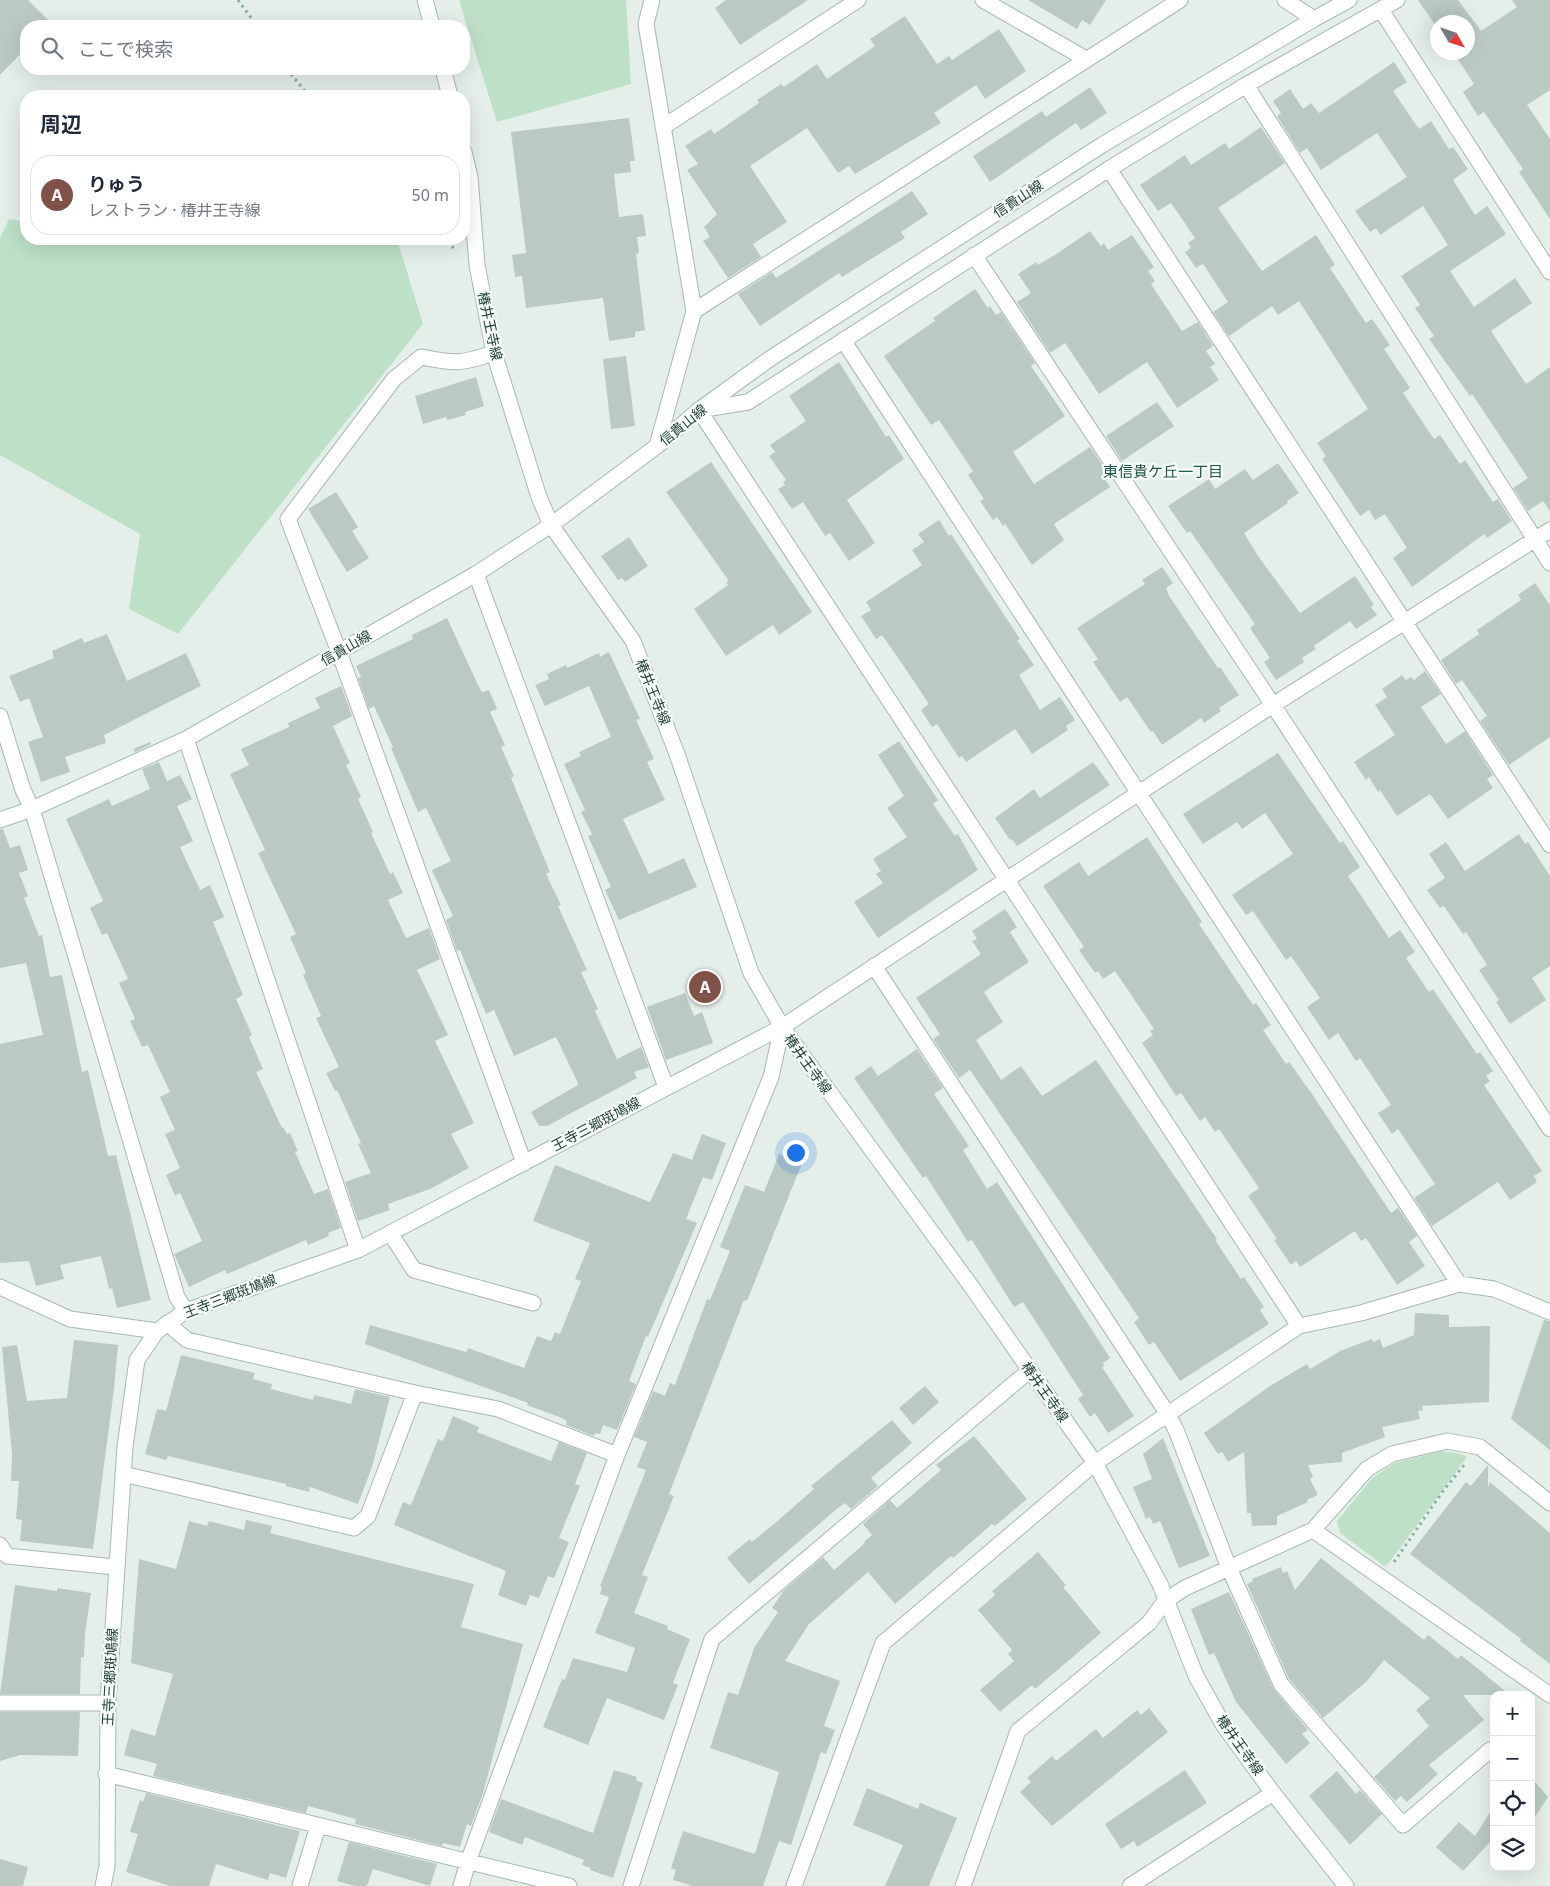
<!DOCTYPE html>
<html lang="ja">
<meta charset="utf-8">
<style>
body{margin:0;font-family:"Noto Sans","Noto Sans JP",sans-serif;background:#f2f2f3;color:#1f2937}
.controls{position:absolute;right:15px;bottom:15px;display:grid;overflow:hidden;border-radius:10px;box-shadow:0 5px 20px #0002}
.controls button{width:45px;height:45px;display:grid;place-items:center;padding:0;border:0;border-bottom:1px solid #e0e1e3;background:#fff;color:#1f2937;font:25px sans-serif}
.compass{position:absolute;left:1430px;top:15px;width:45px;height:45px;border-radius:50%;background:#fff;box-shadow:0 5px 20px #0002;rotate:129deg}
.you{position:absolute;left:795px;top:1152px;width:18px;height:18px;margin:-12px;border:4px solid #fff;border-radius:50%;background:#1a73e8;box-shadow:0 0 0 8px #1a73e833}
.badge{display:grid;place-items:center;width:32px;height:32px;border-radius:50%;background:#805147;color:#fff;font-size:16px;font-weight:700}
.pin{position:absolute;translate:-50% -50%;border:2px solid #fff;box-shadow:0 1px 5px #0006}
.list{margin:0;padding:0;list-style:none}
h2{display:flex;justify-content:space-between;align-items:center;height:65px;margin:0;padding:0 20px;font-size:21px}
h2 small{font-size:16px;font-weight:400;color:#747a83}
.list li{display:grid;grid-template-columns:32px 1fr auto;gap:15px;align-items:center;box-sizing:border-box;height:80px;margin:0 10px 10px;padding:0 10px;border:1px solid #e0e1e3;border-radius:20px}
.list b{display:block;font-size:19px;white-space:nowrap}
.list p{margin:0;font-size:16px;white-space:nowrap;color:#747a83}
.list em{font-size:16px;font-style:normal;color:#747a83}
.icon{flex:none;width:28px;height:28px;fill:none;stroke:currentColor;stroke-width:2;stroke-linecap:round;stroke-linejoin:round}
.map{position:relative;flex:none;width:1550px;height:1886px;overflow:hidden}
.search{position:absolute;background:#fff;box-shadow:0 5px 20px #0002;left:20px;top:20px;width:450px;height:55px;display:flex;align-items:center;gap:12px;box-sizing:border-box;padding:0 18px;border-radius:20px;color:#747a83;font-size:19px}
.panel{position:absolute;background:#fff;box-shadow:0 5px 20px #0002;left:20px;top:90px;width:450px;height:155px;border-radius:20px}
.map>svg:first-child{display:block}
.green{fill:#bee0c7}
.building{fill:#bacac3}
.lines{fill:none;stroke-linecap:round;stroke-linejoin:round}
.street-casing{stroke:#a7b8b1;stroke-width:17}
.secondary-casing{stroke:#a3bbb2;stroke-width:17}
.path{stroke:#84b3a5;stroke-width:3;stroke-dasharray:2.5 4;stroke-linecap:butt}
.street{stroke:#fff;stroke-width:15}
.secondary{stroke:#fff;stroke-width:15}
.labels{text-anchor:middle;stroke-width:4.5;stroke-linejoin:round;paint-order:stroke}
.street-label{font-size:14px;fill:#234239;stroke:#f6fbf8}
.neighbourhood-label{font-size:15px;fill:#1e5548;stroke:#f6fbf8}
</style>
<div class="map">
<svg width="1550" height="1886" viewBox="0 0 1550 1886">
<rect width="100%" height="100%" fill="#e5efea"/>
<path class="green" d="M459,0H626L631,84L497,122Z
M9,219L26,222V239H397L423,324L178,634L129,609L140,534L0,455V238Z
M1442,1451L1461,1454L1467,1457L1388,1564L1384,1566L1340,1533L1337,1521L1373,1477L1395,1463Z"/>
<path class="building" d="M0,0H28L54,26H26V48L0,75Z
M726,0H808L740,45L715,8Z
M1028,0H1106L1090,25L1082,20L1077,29Z
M1418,0H1458L1481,31L1517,7L1512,0H1550V90L1527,105L1550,139V219L1519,172L1523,169L1484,112L1478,116L1463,92L1474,84L1453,52H1468V22H1438V29Z
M905,16L937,64L949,56L952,60L999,29L1026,71L985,99L976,85L934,113L941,123L855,174L849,166L838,173L807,128L750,166L787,222L753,244L761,257L728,278L703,241L710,237L704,227L717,214L687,170L698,164L685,146L711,129L714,134L759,103L757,100L781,84L784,87L817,64L827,79L875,46L870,39Z
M1394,62L1407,82L1393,91L1419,129L1431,121L1449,149L1453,147L1468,169L1453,180L1475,215L1487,206L1506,234L1450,271L1474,307L1515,278L1532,303L1491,331L1526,384L1550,367V511L1543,501L1528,511L1513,488L1528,478L1472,394L1470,396L1429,339L1434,336L1415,308L1420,305L1401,276L1448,245L1423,206L1380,235L1376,228L1370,232L1355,211L1407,177L1377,133L1321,170L1307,148L1300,153L1277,116L1281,113L1273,101L1290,89L1303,109L1311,103L1319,113Z
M1090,87L1107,113L1081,130L1076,123L990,182L973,156L1042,111L1046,117Z
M629,118L635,161H630L631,172L614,174L619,217L643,214L646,236L637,237L639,253L636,254L645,330L635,332V337L609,341L603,298L526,308L522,276L515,277L512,255L526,253L511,132Z
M1261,127L1285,163L1218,208L1262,271L1316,235L1335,265L1330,268L1366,323L1372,319L1390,345L1384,349L1410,388L1403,393L1434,439L1440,435L1460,464L1465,460L1493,502L1498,499L1512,521L1487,538L1484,534L1412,587L1393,558L1407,548L1385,514L1375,520L1369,510L1360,516L1322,459L1326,456L1317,443L1368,409L1299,301L1278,315L1272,306L1229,336L1213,312L1228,302L1203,264L1196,268L1185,252L1191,248L1188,243L1195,238L1171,203L1158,211L1140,185L1185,155L1191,165L1225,143L1229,149Z
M912,191L928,214L901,232L905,238L842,277L839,273L760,326L738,294L772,272L776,278Z
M1090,231L1101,246L1104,243L1108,250L1132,235L1154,267L1148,271L1155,281L1151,284L1182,331L1198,322L1213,346L1206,351L1215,364L1210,367L1219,380L1177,408L1147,362L1099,394L1065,343L1050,353L1017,302L1031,293L1018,274L1036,262L1038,265L1058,253Z
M975,289L988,308L990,306L996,315L1001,312L1035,363L1031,366L1065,416L1013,452L1034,484L1090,447L1107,472L1102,475L1110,487L1054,524L1064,540L1032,565L1005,524L1003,526L997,517L993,520L980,501L984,499L968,475L973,471L939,420L931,425L884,356L935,321L933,318Z
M626,356L635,426L611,429L603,359Z
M839,362L886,437L889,435L904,459L847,500L875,543L849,561L830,533L825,536L803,502L792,509L778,489L785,485L783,482L786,480L769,456L775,452L770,445L806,421L789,396Z
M476,377L484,406L465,412L466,415L447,420L446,417L423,424L415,396Z
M1157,402L1174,426L1122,461L1106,436Z
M711,462L812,612L779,635L773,625L726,656L694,609L728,585L726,582L729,581L666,492Z
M1278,463L1299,493L1287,501L1288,503L1244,533L1258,556L1300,613L1355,576L1374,605L1371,607L1377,615L1356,629L1350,621L1314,646L1316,649L1302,658L1304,662L1276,680L1264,662L1270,658L1250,628L1255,624L1190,531L1187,533L1168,506L1209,479L1215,489L1245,469L1253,480Z
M336,492L358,527L352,531L369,558L347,572L308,509Z
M939,520L949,536L951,534L1020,639L1017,640L1034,665L1019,675L1040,710L1060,697L1075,720L1066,726L1068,730L1032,754L1015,729L966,762L962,756L959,758L937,724L932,727L921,710L929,704L907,671L882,635L876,639L861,616L871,610L866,602L922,565L912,550L924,542L918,534Z
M629,537L648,566L625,582L622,578L618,580L601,556Z
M1162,567L1173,583L1166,588L1169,596L1218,668L1220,667L1239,695L1219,708L1221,711L1204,723L1201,718L1162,745L1153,731L1151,732L1127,697L1120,702L1093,662L1098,659L1077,628L1145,584L1142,580Z
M1535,583L1550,605V737L1509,765L1480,721L1487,716L1462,680L1456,684L1441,660L1479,634L1477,630L1521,600L1518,595Z
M447,618L478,685L482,692L489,690L497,709L490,712L505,745L501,747L514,776L511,778L550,872L546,874L561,905L558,906L587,970L581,972L598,1009L595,1011L617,1059L641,1047L649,1067L634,1072L637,1078L547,1126H539L531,1112L578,1085L577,1081L556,1037L514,1056L494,1010L486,1014L460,950L457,951L446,920L453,916L432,870L451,861L426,808L418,812L391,748L393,747L374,706L369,709L358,678L361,677L356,666L413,639L412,635Z
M107,634L127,681L186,653L201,686L104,735L106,743L65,757L70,772L41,782L28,742L43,737L29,698L20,702L9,676L54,658L52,651L82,638L84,643Z
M609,652L640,719L636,720L654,759L647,762L665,800L623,819L649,874L684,858L697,887L619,920L605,890L611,887L588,836L592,834L581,812L585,810L564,764L581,756L579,752L611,737L589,686L545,706L535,685L549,679L547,674L566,665L567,668L599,653L600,657Z
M1425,671L1441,694L1421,707L1446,744L1465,731L1493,775L1487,779L1493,788L1448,819L1430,794L1397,816L1380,790L1378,792L1369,777L1366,780L1354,762L1395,735L1375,705L1387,697L1382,689L1402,675L1406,680L1411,677L1414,680Z
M341,686L352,716L333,726L350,763L346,765L361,797L358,799L373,832L371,833L390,874L393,872L403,893L388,900L406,938L429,928L440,959L417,970L448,1035L435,1041L474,1123L451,1134L469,1168L430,1189L388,1204L390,1210L358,1221L345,1182L371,1173L358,1144L361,1143L337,1090L335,1091L326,1073L339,1067L316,1018L321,1016L303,975L306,973L290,937L296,934L258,853L265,850L230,774L249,765L241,749L289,727L288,723L320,708L315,698Z
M899,741L938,800L933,804L955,836L958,834L978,870L878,938L854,902L883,883L876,874L881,871L873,859L907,837L887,808L904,796L878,755Z
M150,742L151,744L135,752L133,749Z
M1278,753L1340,843L1343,841L1360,867L1348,876L1389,938L1400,930L1415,952L1406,958L1429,992L1433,989L1477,1054L1480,1052L1493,1071L1486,1076L1490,1081L1484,1085L1542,1171L1534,1176L1537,1182L1510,1200L1498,1182L1432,1226L1414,1198L1435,1184L1398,1129L1392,1134L1378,1113L1391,1105L1360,1058L1356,1061L1338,1033L1329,1040L1307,1007L1320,998L1291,956L1286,960L1253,911L1246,915L1232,895L1293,854L1265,813L1242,829L1237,822L1203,844L1183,814Z
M159,762L167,781L180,775L192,799L177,806L193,841L180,847L200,890L210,885L224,917L213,922L243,995L236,999L252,1035L249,1037L263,1069L256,1072L282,1128L283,1127L287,1134L290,1133L298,1151L295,1152L314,1194L328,1189L341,1228L328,1233L329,1236L308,1245L306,1240L227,1274L225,1270L189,1287L174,1254L202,1241L180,1193L175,1196L166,1175L180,1168L165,1134L175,1130L160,1097L170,1092L148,1045L142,1047L130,1021L135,1019L119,983L128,979L107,933L102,935L90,908L103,901L66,819L109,799L112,806L150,789L142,769Z
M1093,762L1110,785L1017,846L1012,839L1010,840L995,818L1034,789L1040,798Z
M0,829H3L10,848L20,845L28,870L19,873L28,896L24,898L39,936L42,935L50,977L62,975L82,1072L88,1070L108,1156L116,1155L151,1300L117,1308L112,1288L109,1289L101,1256L60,1265L64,1279L36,1286L29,1261L0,1263V1044L43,1035L26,963L0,968Z
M1519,834L1525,844L1528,842L1550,876V966L1532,978L1546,1000L1510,1024L1496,1002L1499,1000L1479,970L1487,965L1466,932L1463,934L1444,906L1440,908L1427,890L1445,878L1429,854L1446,842L1465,871Z
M1147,837L1202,922L1199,924L1253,1005L1256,1003L1271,1025L1263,1030L1286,1064L1289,1062L1312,1094L1391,1213L1398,1208L1417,1236L1409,1242L1425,1266L1397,1285L1366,1238L1361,1241L1355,1231L1300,1267L1296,1261L1291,1265L1274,1240L1277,1239L1248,1196L1259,1188L1219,1129L1215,1132L1205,1117L1200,1121L1181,1093L1176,1096L1142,1043L1153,1035L1150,1031L1154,1029L1115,971L1103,979L1098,971L1095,973L1079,950L1084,947L1043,886L1079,862L1088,876Z
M1005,909L1017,927L1010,932L1029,962L984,992L1003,1022L976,1040L1001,1080L1021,1066L1042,1096L1096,1060L1217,1239L1215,1240L1241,1279L1244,1277L1264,1307L1260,1310L1269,1324L1180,1381L1154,1342L1149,1345L1134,1322L1139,1318L970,1070L959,1078L933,1039L940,1034L916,998L981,954L972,941L977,939L972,931Z
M685,993L694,1016L702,1012L713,1043L666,1060L647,1007Z
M917,1049L943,1088L934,1094L969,1146L963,1150L987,1189L997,1182L1110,1358L1103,1363L1104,1366L1102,1367L1134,1416L1108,1433L1095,1413L1090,1417L1078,1399L1083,1395L1023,1302L1014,1307L972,1240L968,1242L926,1176L923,1178L854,1078L871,1066L878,1076Z
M702,1134L726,1143L712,1180L703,1177L686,1219L697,1223L648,1337L646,1336L629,1381L636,1384L617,1430L603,1425L600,1434L595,1433L594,1436L566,1425L567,1421L562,1418L527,1405L528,1403L365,1344L370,1325L466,1352L468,1348L524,1368L537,1336L551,1341L555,1332L560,1334L581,1281L575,1279L590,1243L533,1221L555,1165L650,1202L673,1153L692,1160Z
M779,1154L802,1163L747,1301L744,1300L669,1494L674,1496L642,1575L648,1577L634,1613L668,1626L667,1629L690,1639L673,1683L678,1685L664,1720L607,1698L588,1745L543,1727L562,1679L565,1680L573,1658L627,1672L635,1648L595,1633L609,1597L600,1594L602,1587L600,1586L646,1470L637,1467L647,1442L634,1437L653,1391L665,1396L670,1383L675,1385L707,1299L710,1300L730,1251L720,1247L745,1185L764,1192Z
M1415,1313L1449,1315V1327L1490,1326L1489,1402L1422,1406L1423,1410L1418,1411L1420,1419L1382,1427L1385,1437L1342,1453V1462L1308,1465L1313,1477L1310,1479L1318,1495L1307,1500L1308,1502L1277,1516V1525L1252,1526L1251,1513H1247L1244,1452L1228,1462L1222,1452L1218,1454L1204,1433L1270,1386L1307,1364L1310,1369L1340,1351L1372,1339L1373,1342L1380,1339L1383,1348L1414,1335Z
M1544,1320L1550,1321V1450L1511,1419Z
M74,1340L118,1345L114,1389L93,1549L20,1541L22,1520L16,1519L19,1481H11L12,1454L2,1347L17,1345L27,1401L67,1398Z
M181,1355L255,1373L253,1379L272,1384L271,1389L313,1400L314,1395L351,1404L355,1389L390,1397L372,1467L358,1504L310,1487L309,1492L286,1486V1484L168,1456L166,1460L145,1454L157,1409L166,1411Z
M925,1386L939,1402L913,1425L899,1408Z
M453,1416L479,1427L477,1432L551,1461L559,1442L587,1453L575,1484L580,1486L559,1538L569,1542L554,1578L548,1576L539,1598L530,1595L526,1606L498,1595L506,1571L394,1525L403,1502L411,1505L438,1439L443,1441Z
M892,1420L912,1443L871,1478L878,1486L851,1509L845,1503L838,1508L749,1584L727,1558L750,1539L752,1542L774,1524L814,1489L811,1486Z
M974,1436L1027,1499L995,1526L992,1524L953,1558L951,1556L895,1604L868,1572L809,1624L785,1661L840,1681L824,1726L835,1730L826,1754L821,1752L791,1845L779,1841L763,1886H693L673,1880L676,1870L671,1868L683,1831L755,1854L779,1772L710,1748L728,1692L738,1695L754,1648L778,1612L772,1608L784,1590L823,1557L834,1570L865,1543L864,1542L872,1535L863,1524L890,1500L897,1508L941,1470L936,1465Z
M1163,1438L1210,1556L1179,1568L1160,1521L1153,1524L1150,1517L1146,1519L1133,1487L1152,1479L1143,1454Z
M1488,1465V1487L1490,1482L1550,1533V1664L1520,1641L1521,1639L1410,1554L1466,1482L1471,1486Z
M246,1520L272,1526L270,1533L474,1584L461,1627L523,1644L483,1793L471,1826L467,1824L460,1847L443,1843L442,1846L355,1824L356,1819L308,1806L306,1813L153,1776L157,1764L124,1755L131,1729L155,1736L173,1674L131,1663L139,1559L176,1569L189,1521L207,1526L209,1521L244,1530Z
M1038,1552L1066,1585L1063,1587L1101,1633L1035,1689L1032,1685L1000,1712L980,1690L1014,1661L1008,1654L1012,1650L978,1610L995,1595L992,1591Z
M1321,1558L1424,1640L1428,1635L1458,1659L1461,1655L1510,1695H1463L1484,1720L1429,1765L1438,1774L1407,1802L1401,1796L1395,1801L1374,1777L1429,1726L1416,1710L1430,1698L1384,1660L1367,1681L1323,1718L1289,1679L1247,1584L1253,1581L1252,1579L1281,1567L1283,1573L1287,1571L1295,1590Z
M15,1585L57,1591V1588L91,1593L85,1634L84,1657H81L80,1694H0Z
M1229,1592L1273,1688L1308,1730L1302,1734L1310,1743L1286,1764L1236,1702L1214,1653L1209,1655L1191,1609Z
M1149,1708L1168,1732L1052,1826L1020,1792L1031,1782L1027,1778L1052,1756L1056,1761L1096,1729L1103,1738L1137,1710L1141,1715Z
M0,1712H80L78,1756L20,1755L0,1761Z
M614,1770L637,1777L636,1780L643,1783L613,1878L590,1870L591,1868L582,1865L584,1860L525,1837L522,1845L489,1832L501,1799L593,1833Z
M1185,1770L1207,1803L1137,1847L1134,1841L1121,1849L1105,1824Z
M1337,1771L1356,1794L1360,1790L1382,1814L1350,1845L1309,1796Z
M1531,1777L1548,1797L1531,1823Z
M867,1788L918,1809L920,1803L957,1818L929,1886H885L903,1845L853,1825Z
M146,1793L300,1831L286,1878L270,1873L268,1880L216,1864L209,1886H170L126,1872L138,1834L130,1832L140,1800L143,1802Z
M1494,1806V1838L1463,1871L1436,1847L1459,1822L1475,1836Z
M349,1842L437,1864L430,1886L373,1869L367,1886H355L337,1881Z
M0,1859L28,1867L23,1886H0Z"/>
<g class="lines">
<g class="street-casing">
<path id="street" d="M652,0L646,24L694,311L657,446
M983,0L1086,59
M1285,0L1314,19
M1381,10L1550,272
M1246,85L1550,563
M663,127L858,0
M1109,169L1550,845
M974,255L1273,705L1550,1129
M694,311L1180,0
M843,340L1459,1284
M494,353C460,364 456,364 421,357L394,379L288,519L339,652L524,1163
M476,574L666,1087
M0,716L23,790L32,809L177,1297L186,1311
M186,739L358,1250
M874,966L1167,1413L1176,1430L1229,1568L1281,1684L1403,1825L1490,1750
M390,1233L414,1270L533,1303
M0,1287L70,1319L157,1331
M167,1323L187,1340L415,1393L498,1409L617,1455
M1299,1326L699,410L748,402L1109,169L1246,85L1397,0
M123,1474L354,1528L368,1516L415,1393
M1313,1530L1550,1695
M0,1545L7,1556L115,1567
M0,1703H108
M106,1774L569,1886
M300,1886L318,1826
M461,1886L468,1862L617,1455L771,1077L782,1027L1273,705L1550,530
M631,1886L712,1639L1030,1370
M794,1886L883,1643L1095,1463L1299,1326L1361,1313L1459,1284L1494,1289L1550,1312
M963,1886L1018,1731L1149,1623L1165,1601L1185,1588L1313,1530L1367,1469L1392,1454L1447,1441L1480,1447L1550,1503
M1130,1886L1273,1793"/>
</g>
<g class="secondary-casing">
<path id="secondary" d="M425,0L432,26
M443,69L450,96
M464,152L470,177L477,265L494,353L539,497L551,525L633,641L677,754L751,973L782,1027L971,1286L1095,1463L1160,1584L1196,1676L1224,1726L1273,1793L1346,1886
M0,820L32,809L186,739L476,574L551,525L657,446L699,410L771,358L1102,145L1314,19L1349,0
M103,1886L107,1866L108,1703L125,1447L137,1360L157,1331L186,1311L358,1250L782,1027"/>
</g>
<path class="path" d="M238,0L257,26
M287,69L309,96
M441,239L454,248
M1394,1562L1443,1491L1465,1464"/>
<use href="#street" class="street"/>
<use href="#secondary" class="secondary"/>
</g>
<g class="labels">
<g class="street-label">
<text transform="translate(1018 199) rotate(-33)" y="5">信貴山線</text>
<text transform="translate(490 326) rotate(78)" y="5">椿井王寺線</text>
<text transform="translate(683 425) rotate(-39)" y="5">信貴山線</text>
<text transform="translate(346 648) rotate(-30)" y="5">信貴山線</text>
<text transform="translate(653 692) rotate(68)" y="5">椿井王寺線</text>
<text transform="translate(808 1064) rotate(54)" y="5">椿井王寺線</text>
<text transform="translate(596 1124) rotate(-28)" y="5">王寺三郷斑鳩線</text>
<text transform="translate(230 1296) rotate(-21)" y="5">王寺三郷斑鳩線</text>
<text transform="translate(1045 1392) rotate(55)" y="5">椿井王寺線</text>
<text transform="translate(110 1677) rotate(-87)" y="5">王寺三郷斑鳩線</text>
<text transform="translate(1240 1745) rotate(55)" y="5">椿井王寺線</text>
</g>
<g class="neighbourhood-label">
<text x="1163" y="477">東信貴ケ丘一丁目</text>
</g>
</g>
</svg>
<div class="controls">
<button>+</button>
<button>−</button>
<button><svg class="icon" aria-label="locate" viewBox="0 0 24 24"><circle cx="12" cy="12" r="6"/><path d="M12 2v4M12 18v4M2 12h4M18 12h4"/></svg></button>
<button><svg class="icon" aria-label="layers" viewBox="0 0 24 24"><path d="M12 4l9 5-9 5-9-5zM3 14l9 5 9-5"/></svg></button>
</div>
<svg class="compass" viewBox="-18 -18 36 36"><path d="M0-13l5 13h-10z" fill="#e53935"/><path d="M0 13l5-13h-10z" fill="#747a83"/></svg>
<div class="you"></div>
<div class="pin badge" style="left:705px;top:987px">A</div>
<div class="search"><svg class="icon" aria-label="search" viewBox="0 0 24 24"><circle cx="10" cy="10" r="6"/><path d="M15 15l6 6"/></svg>ここで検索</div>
<section class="panel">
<h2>周辺<small></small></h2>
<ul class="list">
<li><span class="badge">A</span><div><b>りゅう</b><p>レストラン · 椿井王寺線</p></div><em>50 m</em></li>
</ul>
</section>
</div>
